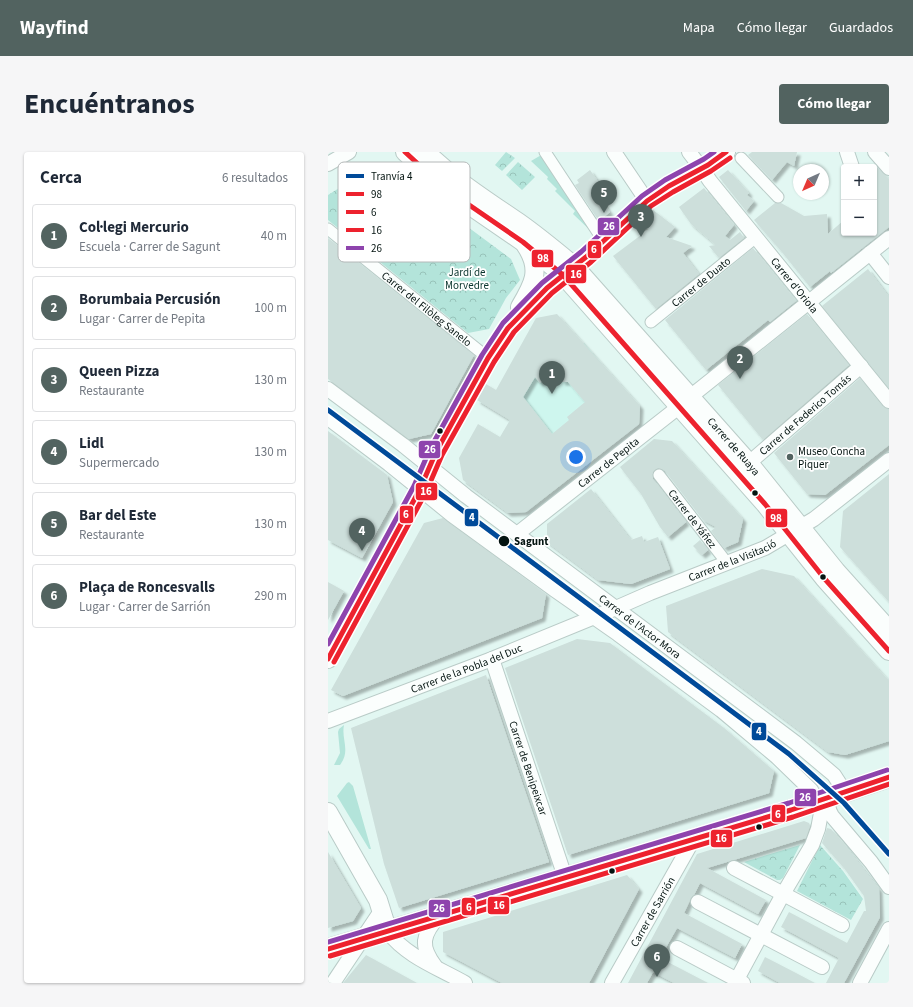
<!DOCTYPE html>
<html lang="es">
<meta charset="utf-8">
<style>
body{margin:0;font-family:"Source Sans 3",sans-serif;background:#f6f6f7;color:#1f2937}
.controls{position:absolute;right:12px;top:12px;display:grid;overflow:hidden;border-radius:4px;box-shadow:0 1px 3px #0004}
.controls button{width:36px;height:36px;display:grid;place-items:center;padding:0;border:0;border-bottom:1px solid #e0e1e3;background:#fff;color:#1f2937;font:20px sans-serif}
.compass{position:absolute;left:465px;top:12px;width:36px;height:36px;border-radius:50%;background:#fff;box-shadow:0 1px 3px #0004;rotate:224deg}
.you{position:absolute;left:248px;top:305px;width:14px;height:14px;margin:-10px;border:3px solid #fff;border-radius:50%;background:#1a73e8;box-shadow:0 0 0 6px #1a73e833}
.badge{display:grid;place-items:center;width:26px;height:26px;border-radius:50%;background:#526360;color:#fff;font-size:13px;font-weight:700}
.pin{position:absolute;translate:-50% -33px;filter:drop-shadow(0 1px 2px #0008)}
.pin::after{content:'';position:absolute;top:21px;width:14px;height:12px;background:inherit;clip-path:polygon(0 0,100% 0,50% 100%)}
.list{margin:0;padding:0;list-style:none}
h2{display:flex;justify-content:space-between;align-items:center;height:52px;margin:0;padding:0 16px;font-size:17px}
h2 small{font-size:13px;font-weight:400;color:#747a83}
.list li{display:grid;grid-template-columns:26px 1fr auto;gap:12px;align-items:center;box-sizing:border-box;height:64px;margin:0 8px 8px;padding:0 8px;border:1px solid #e0e1e3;border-radius:4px}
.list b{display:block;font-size:15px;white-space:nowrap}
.list p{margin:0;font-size:13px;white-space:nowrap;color:#747a83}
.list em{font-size:13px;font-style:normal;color:#747a83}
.map{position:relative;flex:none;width:561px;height:831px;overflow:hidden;border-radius:4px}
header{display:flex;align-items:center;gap:24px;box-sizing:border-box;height:56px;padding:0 20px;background:#526360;color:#fff}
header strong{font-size:19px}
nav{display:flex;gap:22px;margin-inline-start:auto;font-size:14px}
.intro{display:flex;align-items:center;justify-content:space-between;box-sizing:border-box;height:96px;padding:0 24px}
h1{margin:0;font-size:28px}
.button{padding:10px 18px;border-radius:4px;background:#526360;color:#fff;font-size:14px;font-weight:700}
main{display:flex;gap:24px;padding:0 24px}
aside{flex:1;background:#fff;border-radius:4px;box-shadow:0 1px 3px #0004}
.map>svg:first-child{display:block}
.built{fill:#cef6ee}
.green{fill:#b3e4da}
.forest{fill:url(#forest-crowns)}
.building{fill:#cddfdb;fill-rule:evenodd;filter:url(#shadow)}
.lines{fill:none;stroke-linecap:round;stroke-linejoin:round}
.pedestrian-casing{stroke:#b9cbc7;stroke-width:13}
.minor-casing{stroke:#b9cbc7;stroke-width:16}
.tertiary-casing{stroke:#b9cbc7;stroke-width:20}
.secondary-casing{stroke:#b9cbc7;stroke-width:22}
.pedestrian{stroke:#fbfefd;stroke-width:11}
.minor{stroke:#fbfefd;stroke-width:14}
.tertiary{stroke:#fbfefd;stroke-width:18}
.secondary{stroke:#fbfefd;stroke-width:20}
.bus-1-casing{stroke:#fff;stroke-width:8}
.bus-2-casing{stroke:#fff;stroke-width:8}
.bus-3-casing{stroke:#fff;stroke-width:8}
.bus-4-casing{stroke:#fff;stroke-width:8}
.bus-1{stroke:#ed222e;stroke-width:5}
.bus-2{stroke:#ed222e;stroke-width:5}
.bus-3{stroke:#ed222e;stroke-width:5}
.bus-4{stroke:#8e44ad;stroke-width:5}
.tram-1-casing{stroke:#fff;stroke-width:8}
.tram-1{stroke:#004a99;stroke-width:5}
.bus-dot{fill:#041411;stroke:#fff;stroke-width:1.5}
.poi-dot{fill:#526360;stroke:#fff;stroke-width:1.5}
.labels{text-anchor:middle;stroke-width:3.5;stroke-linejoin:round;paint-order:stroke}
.park-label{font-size:11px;fill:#0a352e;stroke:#fff}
.street-label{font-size:11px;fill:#041411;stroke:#fff}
.poi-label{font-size:11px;fill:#041411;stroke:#fff;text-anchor:start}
.stop-label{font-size:11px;font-weight:bold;fill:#041411;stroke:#fff;text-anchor:start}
.key{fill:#fff;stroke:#b4b8b8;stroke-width:1}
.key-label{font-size:11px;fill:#041411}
.line-badge{stroke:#fff;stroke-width:1.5}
.badge-label{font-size:11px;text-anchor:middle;font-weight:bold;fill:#fff}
</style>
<header>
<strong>Wayfind</strong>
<nav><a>Mapa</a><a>Cómo llegar</a><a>Guardados</a></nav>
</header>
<div class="intro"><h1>Encuéntranos</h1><a class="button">Cómo llegar</a></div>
<main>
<aside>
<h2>Cerca<small>6 resultados</small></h2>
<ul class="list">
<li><span class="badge">1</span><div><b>Col·legi Mercurio</b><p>Escuela · Carrer de Sagunt</p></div><em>40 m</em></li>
<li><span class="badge">2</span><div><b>Borumbaia Percusión</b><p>Lugar · Carrer de Pepita</p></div><em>100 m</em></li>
<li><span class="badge">3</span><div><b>Queen Pizza</b><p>Restaurante</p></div><em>130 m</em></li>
<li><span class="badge">4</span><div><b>Lidl</b><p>Supermercado</p></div><em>130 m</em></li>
<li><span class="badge">5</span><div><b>Bar del Este</b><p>Restaurante</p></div><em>130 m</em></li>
<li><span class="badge">6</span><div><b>Plaça de Roncesvalls</b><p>Lugar · Carrer de Sarrión</p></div><em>290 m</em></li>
</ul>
</aside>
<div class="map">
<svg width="561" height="831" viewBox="0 0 561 831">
<defs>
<pattern id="forest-crowns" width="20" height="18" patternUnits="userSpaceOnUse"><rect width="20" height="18" fill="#b3e4da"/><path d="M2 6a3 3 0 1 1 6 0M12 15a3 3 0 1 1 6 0" fill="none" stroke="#98c3ba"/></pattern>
<filter id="shadow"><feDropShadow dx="3.5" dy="3.5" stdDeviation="1" flood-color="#0004"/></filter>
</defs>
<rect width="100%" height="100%" fill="#e2f7f2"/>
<path class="built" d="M256,191L274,212L246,237L260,253L236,297L195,245L207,225L212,231Z"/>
<path class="green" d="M215,2L266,82L245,62L247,59L227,39L229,37L219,27L220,25L203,9Z
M16,573C13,588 23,598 12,613H6L12,601L10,580L11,577Z
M21,630L25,634L43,697H41L9,644L19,631Z"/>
<path class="forest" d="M178,0L187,6L174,19L167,13Z
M190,10L207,25L194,38L178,23Z
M48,13L69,18L117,58L183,107L192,128L178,146L161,177L140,181L0,68V43Z
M472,693L455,726L452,728H449L416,710Z
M492,693L515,719L535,747L523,768L469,739Z"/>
<path class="building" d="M424,0H469L466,14L459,10L444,28L420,3Z
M546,12L561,27V75L503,121L502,119L482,135L454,100L426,68L447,51H453L476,64L499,62L500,82L516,68V81H546Z
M262,18L276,38L269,43L282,60L271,69L247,33L251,31L249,28Z
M400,18L421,41L419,43L426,49L418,59L391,25Z
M376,36L406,73L397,84L402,88L412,80L416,86L391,106L381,94L388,93L363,72L351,55Z
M325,58L347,75L338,85L364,94L355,101L371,122L328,157L285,104L321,77L307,74Z
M0,86L146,203L103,282L81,287L0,227Z
M425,96L468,149L442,170L440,168L378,218L337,168Z
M540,117L561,145V236L494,154Z
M229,162L312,254L311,272L198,360L180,361L135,328L131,306L150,272L172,285L182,268L149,248L158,232L168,238L208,166ZM231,213L234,230H240L257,250L239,265L241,268L224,282L195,245L207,225L212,231Z
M479,162L521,213L435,288L390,233Z
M532,226L554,254L561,257V293L497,343L479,342L446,301Z
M0,279L59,323L65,350L34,406L0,388Z
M326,287L344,289L415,367L410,390L396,396L383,379L388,375L375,368L337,319L330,316L325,320V327L358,370L340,385L332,375L313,342L292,315Z
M561,322V450L512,395L515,359Z
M263,337L303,388L314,384L316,390L330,385L342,417L303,432L270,428L219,390V372Z
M115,366L218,442L214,466L15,544L3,538L96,371Z
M372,388L380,398L374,403L365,394Z
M434,417L466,424L561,529V589L517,603L500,600L340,480L338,454Z
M0,430L16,439L0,468Z
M249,487L282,491L396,576L446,619L441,641L240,703L177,516Z
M158,523L221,710L71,756L56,712L23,576Z
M476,669L481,671L482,674L478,686L379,716L438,748L430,762L372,731L366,743L363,746L356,761L414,792L407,806L349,776L332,806L380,831H346L325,820L319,831H300L369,702Z
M499,676L503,677L516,692L551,737L552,765L516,831H498L511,806L453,775L461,760L519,791L536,759H538L536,744L516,716L494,691Z
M0,700L33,756L25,769L0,776Z
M299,723L311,737L261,831H174L115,800V780Z
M38,803L89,831H15Z
M437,805L468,821L487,831H452L430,819Z"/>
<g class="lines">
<g class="pedestrian-casing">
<g id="pedestrian">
<path d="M217,0L271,82"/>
<path d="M413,6L450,45"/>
<path id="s1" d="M0,77L160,206"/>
<path id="s2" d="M323,170L422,90"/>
<path id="s3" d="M331,323L399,411"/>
</g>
</g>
<g class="minor-casing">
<g id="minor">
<path d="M286,0L319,49"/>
<path id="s4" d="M361,0L374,17L382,29L561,249"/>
<path d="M519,0L524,15"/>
<path d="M547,0L561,16"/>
<path d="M0,12L21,0"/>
<path d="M542,101L561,125"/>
<path id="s5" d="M0,237L75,293L138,344L468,591L506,623L517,640"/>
<path d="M362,245L561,86"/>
<path d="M0,266L61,312L124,363L227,438L290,482L393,558L449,605L483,638L492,656L493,661L490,677L484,693L455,742L407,831"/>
<path id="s6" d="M421,311L533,214"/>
<path id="s7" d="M189,382L352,254"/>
<path id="s8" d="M164,507L237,725"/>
<path id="s9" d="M0,569L164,507L281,459L322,441L437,396L486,367L561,308"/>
<path d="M502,645C499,653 500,657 504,664L543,710L561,735"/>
<path d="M406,716L514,773"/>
<path d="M370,750L494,815"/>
<path d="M60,780C79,805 111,816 137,831"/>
<path d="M349,796L415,831"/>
<path d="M107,814C92,794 94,783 111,764"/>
<path d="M5,831L53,759"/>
<path id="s10" d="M284,831L365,688"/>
<path d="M532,831L561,777"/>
</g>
</g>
<g class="tertiary-casing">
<g id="tertiary">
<path d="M77,0L115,35L195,90L235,123L437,352L496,426L561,499"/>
<path id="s11" d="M98,0C126,28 158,48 190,70C210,84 228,99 246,114L421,311L508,419L561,478"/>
<path d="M192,155C205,133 214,118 198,94"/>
<path d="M0,507L92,337L101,314L108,300L160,206L180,176L189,166L219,136L258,105L319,49L341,34L380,13L398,0"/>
<path d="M0,660L50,748L60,780"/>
</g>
</g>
<g class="secondary-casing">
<path id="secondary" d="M0,797L463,658L561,625"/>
</g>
<use href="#pedestrian" class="pedestrian"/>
<use href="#minor" class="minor"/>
<use href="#tertiary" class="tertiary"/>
<use href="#secondary" class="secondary"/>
<g class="bus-1-casing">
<path id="bus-1" d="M77,0L115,35L195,90L235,123L437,352L496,426L561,499"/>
</g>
<g class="bus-2-casing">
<path id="bus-2" d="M0,507L92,337L108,300L160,206L180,176L219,136L258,105L319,49L341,34L380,13L398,0
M0,797L463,658L561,625"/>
</g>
<g class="bus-3-casing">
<path id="bus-3" d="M6,510L98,340L114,303L166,210L186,180L224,141L263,110L323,54L345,40L383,19L402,6
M2,804L465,665L561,632"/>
</g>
<g class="bus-4-casing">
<path id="bus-4" d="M0,492L86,334L102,297L154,203L175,171L214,131L253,100L314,44L337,28L376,7L386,0
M0,790L461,651L559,618"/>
</g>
<use href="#bus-1" class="bus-1"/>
<use href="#bus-2" class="bus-2"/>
<use href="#bus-3" class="bus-3"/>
<use href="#bus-4" class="bus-4"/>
<g class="tram-1-casing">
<path id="tram-1" d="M0,258L461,602L516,651L561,702"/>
</g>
<use href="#tram-1" class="tram-1"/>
</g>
<g class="bus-dot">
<circle cx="112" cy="279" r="3.5"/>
<circle cx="427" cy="341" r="3.5"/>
<circle cx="176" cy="389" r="6"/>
<circle cx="495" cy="425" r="3.5"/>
<circle cx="431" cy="675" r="3.5"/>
<circle cx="284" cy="719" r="3.5"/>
</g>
<circle class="poi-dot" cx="462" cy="305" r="4"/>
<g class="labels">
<g class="park-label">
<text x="139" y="124">Jardí de<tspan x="139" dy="13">Morvedre</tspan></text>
</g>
<g class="street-label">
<text dy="4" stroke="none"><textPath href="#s2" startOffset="64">Carrer de Duato</textPath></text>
<text dy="4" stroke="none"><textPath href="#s4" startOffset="170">Carrer d'Oriola</textPath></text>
<text dy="4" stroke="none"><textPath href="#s1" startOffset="127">Carrer del Filòleg Sanelo</textPath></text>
<text dy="4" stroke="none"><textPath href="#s6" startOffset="74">Carrer de Federico Tomás</textPath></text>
<text dy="4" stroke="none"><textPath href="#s11" startOffset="428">Carrer de Ruaya</textPath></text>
<text dy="4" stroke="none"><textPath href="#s7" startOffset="116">Carrer de Pepita</textPath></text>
<text dy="4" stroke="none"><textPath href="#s3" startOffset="55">Carrer de Yáñez</textPath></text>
<text dy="4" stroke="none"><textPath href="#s9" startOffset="435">Carrer de la Visitació</textPath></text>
<text dy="4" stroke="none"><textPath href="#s5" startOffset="392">Carrer de l'Actor Mora</textPath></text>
<text dy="4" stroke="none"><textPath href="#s9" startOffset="148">Carrer de la Pobla del Duc</textPath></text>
<text dy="4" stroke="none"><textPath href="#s8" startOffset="115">Carrer de Benipeixcar</textPath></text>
<text dy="4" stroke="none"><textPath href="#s10" startOffset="82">Carrer de Sarrión</textPath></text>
</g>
<g class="poi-label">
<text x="470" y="303">Museo Concha<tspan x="470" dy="13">Piquer</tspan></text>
</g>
<g class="stop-label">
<text x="186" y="393">Sagunt</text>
</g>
</g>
<rect x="10" y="10" width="132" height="100" rx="6" class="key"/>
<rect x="18" y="22" width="18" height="4" fill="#004a99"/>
<rect x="18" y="40" width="18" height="4" fill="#ed222e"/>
<rect x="18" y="58" width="18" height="4" fill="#ed222e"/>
<rect x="18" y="76" width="18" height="4" fill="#ed222e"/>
<rect x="18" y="94" width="18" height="4" fill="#8e44ad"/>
<g class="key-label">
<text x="43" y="28">Tranvía 4</text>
<text x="43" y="46">98</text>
<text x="43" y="64">6</text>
<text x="43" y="82">16</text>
<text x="43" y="100">26</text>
</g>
<g class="line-badge">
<rect x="269" y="65" width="23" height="19" rx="4" fill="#8e44ad"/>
<rect x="259" y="88" width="15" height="19" rx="4" fill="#ed222e"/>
<rect x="203" y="97" width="23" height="19" rx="4" fill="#ed222e"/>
<rect x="237" y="112" width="22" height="20" rx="4" fill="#ed222e"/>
<rect x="90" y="288" width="23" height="19" rx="4" fill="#8e44ad"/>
<rect x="87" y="330" width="23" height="19" rx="4" fill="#ed222e"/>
<rect x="71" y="353" width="15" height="19" rx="4" fill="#ed222e"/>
<rect x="136" y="356" width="15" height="19" rx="4" fill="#004a99"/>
<rect x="437" y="356" width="23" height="20" rx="4" fill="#ed222e"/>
<rect x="423" y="570" width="16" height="19" rx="4" fill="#004a99"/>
<rect x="466" y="636" width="23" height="19" rx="4" fill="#8e44ad"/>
<rect x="443" y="652" width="15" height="19" rx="4" fill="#ed222e"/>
<rect x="382" y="677" width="23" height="19" rx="4" fill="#ed222e"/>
<rect x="159" y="744" width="23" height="19" rx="4" fill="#ed222e"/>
<rect x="133" y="745" width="15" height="19" rx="4" fill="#ed222e"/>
<rect x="100" y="747" width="23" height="19" rx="4" fill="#8e44ad"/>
</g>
<g class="badge-label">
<text x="281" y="78">26</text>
<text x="266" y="101">6</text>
<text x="215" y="110">98</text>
<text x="248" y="126">16</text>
<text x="102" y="301">26</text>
<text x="98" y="343">16</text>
<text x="78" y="366">6</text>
<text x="144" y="369">4</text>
<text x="448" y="370">98</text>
<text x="431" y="583">4</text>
<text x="477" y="649">26</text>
<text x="450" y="666">6</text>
<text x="393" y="690">16</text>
<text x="171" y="757">16</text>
<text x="141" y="759">6</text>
<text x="111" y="760">26</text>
</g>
</svg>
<div class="controls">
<button>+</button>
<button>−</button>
</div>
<svg class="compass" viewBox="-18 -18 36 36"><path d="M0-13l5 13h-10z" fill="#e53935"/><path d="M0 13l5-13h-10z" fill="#747a83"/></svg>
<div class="you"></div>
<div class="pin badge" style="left:224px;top:242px">1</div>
<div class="pin badge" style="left:412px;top:227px">2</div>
<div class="pin badge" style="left:313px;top:85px">3</div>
<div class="pin badge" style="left:34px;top:399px">4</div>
<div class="pin badge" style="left:276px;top:61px">5</div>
<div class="pin badge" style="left:329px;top:825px">6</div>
</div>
</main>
